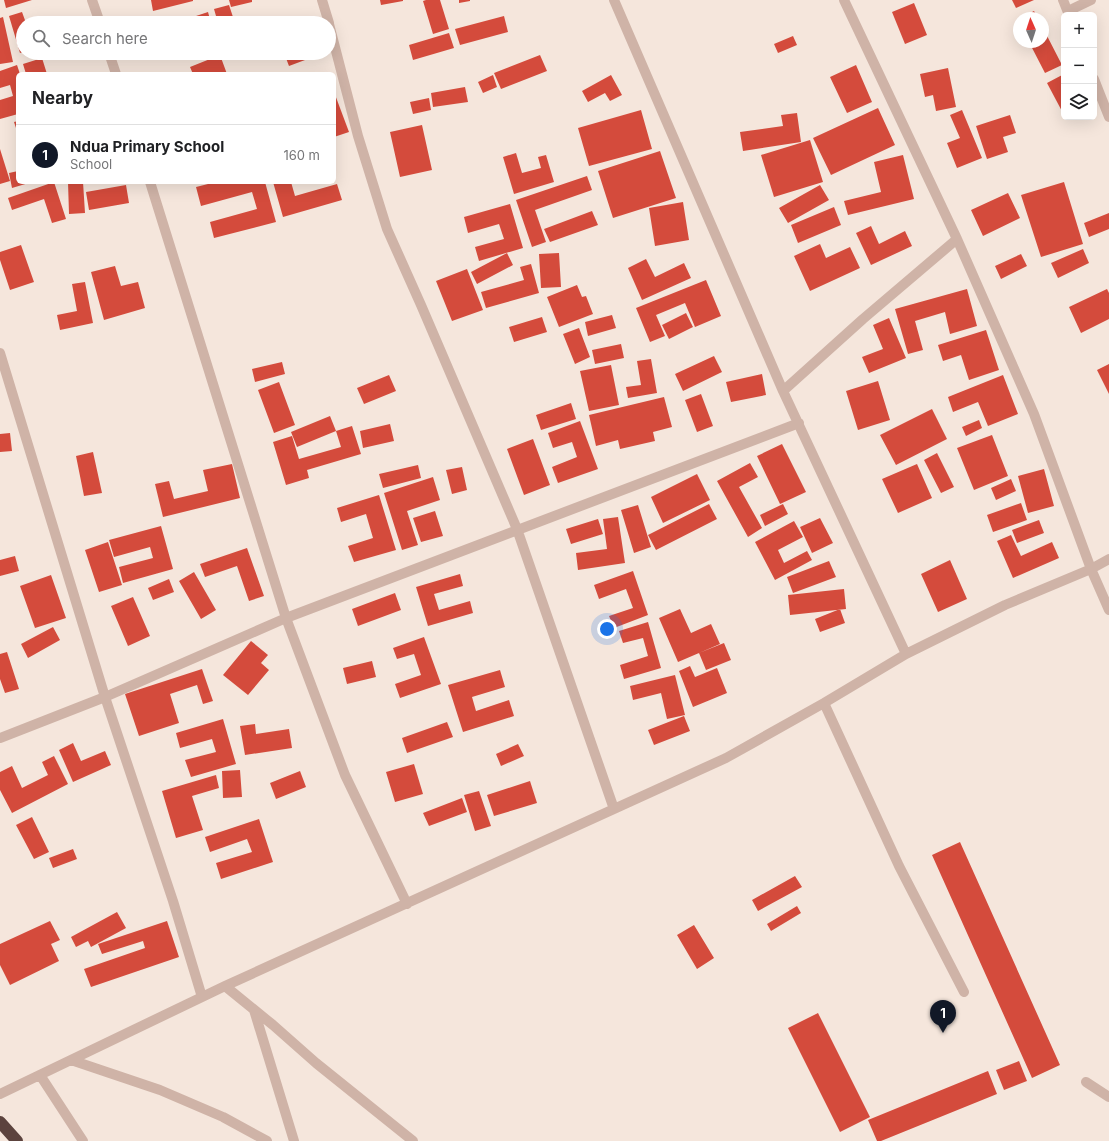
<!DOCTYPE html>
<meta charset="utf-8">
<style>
body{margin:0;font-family:Inter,sans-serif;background:#f6f6f6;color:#202124}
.controls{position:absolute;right:12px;top:12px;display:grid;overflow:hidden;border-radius:6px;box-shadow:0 4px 16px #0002}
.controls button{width:36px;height:36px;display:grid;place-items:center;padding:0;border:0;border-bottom:1px solid #e0e0e0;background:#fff;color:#202124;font:20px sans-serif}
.compass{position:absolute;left:1013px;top:12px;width:36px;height:36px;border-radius:50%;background:#fff;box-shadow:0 4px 16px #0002;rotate:357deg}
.you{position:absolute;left:607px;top:629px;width:14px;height:14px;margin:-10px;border:3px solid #fff;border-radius:50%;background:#1a73e8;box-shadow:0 0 0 6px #1a73e833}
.badge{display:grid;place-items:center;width:26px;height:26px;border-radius:50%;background:#111827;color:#fff;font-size:13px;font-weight:700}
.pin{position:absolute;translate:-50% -33px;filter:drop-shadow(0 1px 2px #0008)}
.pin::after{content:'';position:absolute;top:21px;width:14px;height:12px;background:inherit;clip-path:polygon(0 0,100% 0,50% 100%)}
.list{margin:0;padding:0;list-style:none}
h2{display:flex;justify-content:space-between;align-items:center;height:52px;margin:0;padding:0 16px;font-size:17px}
h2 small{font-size:13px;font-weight:400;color:#757577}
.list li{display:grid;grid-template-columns:26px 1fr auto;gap:12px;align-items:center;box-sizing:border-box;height:60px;padding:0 16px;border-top:1px solid #e0e0e0}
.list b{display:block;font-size:15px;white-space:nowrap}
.list p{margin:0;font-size:13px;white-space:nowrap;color:#757577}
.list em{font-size:13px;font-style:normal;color:#757577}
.icon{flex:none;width:22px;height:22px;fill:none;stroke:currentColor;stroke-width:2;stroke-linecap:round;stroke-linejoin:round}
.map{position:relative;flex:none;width:1109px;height:1141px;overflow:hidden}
.search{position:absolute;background:#fff;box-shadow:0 4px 16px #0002;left:16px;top:16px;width:320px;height:44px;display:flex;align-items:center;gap:10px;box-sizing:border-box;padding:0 14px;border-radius:22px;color:#757577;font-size:15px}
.panel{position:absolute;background:#fff;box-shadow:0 4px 16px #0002;left:16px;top:72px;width:320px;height:112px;border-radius:6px}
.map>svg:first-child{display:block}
.building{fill:#d44b3c}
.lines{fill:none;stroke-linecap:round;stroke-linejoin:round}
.minor{stroke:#cfb3a7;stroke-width:10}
.highway{stroke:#5c433e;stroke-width:12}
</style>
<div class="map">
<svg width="1109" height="1141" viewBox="0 0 1109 1141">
<rect width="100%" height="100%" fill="#f5e6dc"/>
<path class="building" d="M4,0H32L6,8Z
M151,0H193V1L153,11Z
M229,0H252V2L231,7Z
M380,0H403V1L381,5Z
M426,0H440L449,29L433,34L423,1Z
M459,0H470V1L459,3Z
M1012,0H1034L1016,8Z
M914,3L927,35L905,44L892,12Z
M229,5L235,23H218L214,9Z
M1034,11L1038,18H1020Z
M22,12L26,23H23V52L20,53L9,16Z
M208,12L211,23H196L193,17Z
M504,16L508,32L460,45L455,29Z
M3,17L13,62L0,64V18Z
M64,17L66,23H44Z
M263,20V23H252V22Z
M1043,28L1062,65L1045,73L1029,42H1043Z
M449,33L454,48L413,60L409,45Z
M793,36L797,45L778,53L774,44Z
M284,53H312L313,57L289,66Z
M220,55L227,74H193L190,67Z
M540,55L547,71L501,89L494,73Z
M42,58L47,74H26L23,64Z
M17,65L20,74H18V114L0,119V100L13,96L10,85L0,88V71Z
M856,65L872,102L847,113L830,77Z
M948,68L956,107L936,111L933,95L925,97L920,74Z
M1064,74V115L1047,83Z
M493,75L497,87L483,93L478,82Z
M611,75L622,95L610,101L605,93L588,102L582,91Z
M465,87L468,102L433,107L431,93Z
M334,92L349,132L334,137Z
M429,98L431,110L413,114L410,102Z
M878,108L895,145L831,175L813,138Z
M641,110L652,149L589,166L578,128Z
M962,110L982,158L957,168L947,143L960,138L950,115Z
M797,113L801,142L743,151L740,132L783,126L781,115Z
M1010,115L1016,133L1003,137L1008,152L987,159L976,126Z
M18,121V134L14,122Z
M422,125L432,170L400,177L390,132Z
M810,140L823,182L774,197L761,155Z
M0,149L10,181L0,184Z
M660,151L676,198L613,218L598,171Z
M516,153L522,173L541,168L538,157L546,155L554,182L514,194L503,157Z
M903,155L914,199L848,215L844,201L881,192L874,162Z
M18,171V182H32L12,188L9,173Z
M587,176L592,190L535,210L546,242L532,247L516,200Z
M54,182L66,219L52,223L44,199L12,210L8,198Z
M68,182H83L85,213L69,214Z
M89,182H99V183L89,184Z
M216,182H265L276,222L214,238L210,222L257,209L252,192L201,206L196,187Z
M273,182H291L295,196L337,184L342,200L283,217Z
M1064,182L1083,244L1041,257L1021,195Z
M126,185L129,203L89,210L86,192Z
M820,185L829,200L788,223L779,208Z
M1008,193L1020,218L983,236L971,210Z
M683,202L689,240L655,246L649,208Z
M510,204L523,248L479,261L475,247L504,239L499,224L468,233L464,217Z
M834,207L841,225L798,243L791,225Z
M592,211L598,225L550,242L544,229Z
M1109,213V229L1089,237L1084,223Z
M871,226L879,244L905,231L912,246L871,265L856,233Z
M820,244L826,258L850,247L860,268L810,291L794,256Z
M21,245L34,282L10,290L0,260V252Z
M1083,249L1089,263L1058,278L1051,263Z
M507,253L513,265L477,284L471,272Z
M559,253L561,287L541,288L539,254Z
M1021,254L1027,266L1001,279L995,266Z
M646,259L655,277L684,263L691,278L642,300L628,268Z
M531,264L539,293L486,308L481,292L524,280L520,267Z
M115,266L121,286L138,282L145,308L104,320L91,272Z
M467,269L483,310L452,321L436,281Z
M706,280L721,316L695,327L685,303L656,315L665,336L650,342L636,308Z
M85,282L93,323L60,330L57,315L77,311L72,284Z
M577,285L582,297L586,296L593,314L559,327L547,297Z
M967,289L977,326L950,334L945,312L915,321L923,350L908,354L895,309Z
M1107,289L1109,293V319L1081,333L1069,307Z
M686,313L693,327L669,339L662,325Z
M612,315L616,328L588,336L585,322Z
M542,317L547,332L514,342L509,327Z
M889,318L906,358L869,373L862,357L883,349L873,325Z
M579,328L590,357L575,364L563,334Z
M986,330L999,370L969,380L961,355L943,361L938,345Z
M621,344L624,358L595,364L592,350Z
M714,356L722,372L683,391L675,374Z
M651,359L657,393L628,398L626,387L641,385L637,361Z
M282,362L285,374L255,382L252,369Z
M1109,364V394L1097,370Z
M611,365L619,405L589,411L580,371Z
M762,374L766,395L731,402L726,382Z
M389,375L396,391L364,404L357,388Z
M1003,375L1018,414L988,426L978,402L953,412L948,397Z
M878,381L890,420L858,430L846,391Z
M279,382L295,425L274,433L258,390Z
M701,394L713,426L697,432L685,400Z
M664,397L672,427L653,432L655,441L620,449L618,440L596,446L589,415Z
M571,403L576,419L541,430L536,415Z
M932,409L947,439L896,465L880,435Z
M330,416L336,431L297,447L291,432Z
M979,420L982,428L966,436L962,427Z
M580,421L598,469L558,483L552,467L577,457L572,442L553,448L548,433Z
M390,424L394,441L363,448L360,431Z
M352,426L361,454L307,470L309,478L286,485L273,442L292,436L299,459L341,447L336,431Z
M10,433L12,451L0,452V434Z
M992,435L1008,476L974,490L957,448Z
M533,439L550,485L524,495L507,449Z
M782,444L806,492L780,504L757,456Z
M93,452L102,493L84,496L76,456Z
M937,453L954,487L941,493L924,460Z
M750,463L758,477L739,487L762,528L748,537L717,481Z
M232,464L240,498L163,517L155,484L169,481L174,499L208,491L203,470Z
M917,464L932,498L898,513L882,479Z
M418,465L421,478L383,488L379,474Z
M462,467L467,490L452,494L446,470Z
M1044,469L1054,506L1028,513L1018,476Z
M697,474L710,500L663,523L651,497Z
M433,477L440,500L407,511L418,545L402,550L384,493Z
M1011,479L1016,491L996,500L991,488Z
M379,495L396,550L354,562L348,546L373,538L366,514L341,522L337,508Z
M1021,503L1027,520L993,532L987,515Z
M709,504L717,519L656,550L648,535Z
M783,504L788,514L765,526L760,515Z
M638,505L651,547L634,553L621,510Z
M435,511L443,536L421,542L413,518Z
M618,517L625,563L578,570L576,553L607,549L603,519Z
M820,518L833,543L812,553L800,527Z
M598,519L603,534L571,544L566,529Z
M1039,520L1044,533L1017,543L1012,530Z
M794,521L803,537L778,550L784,563L807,551L812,560L775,580L755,542Z
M161,526L173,569L123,583L119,567L153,558L150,547L114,557L109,540Z
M1011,535L1021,556L1052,542L1059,558L1013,578L997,541Z
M108,542L122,585L99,592L85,550Z
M247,548L264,596L249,601L237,566L205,577L200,564Z
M15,556L19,571L0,576V560Z
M950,560L967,599L938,612L921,574Z
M829,561L836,577L793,593L787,577Z
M633,571L648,615L614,628L609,616L633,608L626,589L599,599L594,585Z
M194,572L216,610L201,619L179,581Z
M460,574L463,586L434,594L439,610L470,601L473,613L428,626L416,587Z
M51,575L66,618L35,628L20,586Z
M169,579L174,592L153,600L148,588Z
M844,589L846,609L790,615L788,595Z
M395,593L401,610L358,626L352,609Z
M133,597L150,636L128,646L111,606Z
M680,609L691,633L711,624L720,644L678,662L659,618Z
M840,609L845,623L820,632L815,619Z
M648,622L661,668L624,679L620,665L648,656L643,638L623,643L619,631Z
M53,627L60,640L28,658L21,644Z
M424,637L441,684L400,698L395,684L421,675L414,654L397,659L393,648Z
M251,641L268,655L261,663L269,670L248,695L223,675Z
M724,643L731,660L706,670L699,653Z
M7,652L19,689L5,693L0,679V654Z
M372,661L376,677L347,684L343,668Z
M690,666L695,677L717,668L727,693L693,707L679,671Z
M202,669L213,701L203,704L197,685L170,694L179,723L139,736L125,694Z
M500,670L505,687L472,697L476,711L509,700L514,716L463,732L448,685Z
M675,675L685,715L667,719L661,693L633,700L630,686Z
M684,716L690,731L654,745L648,730Z
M223,719L236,764L191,777L185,760L216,752L212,739L180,748L176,733Z
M447,722L453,737L407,753L402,738Z
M255,724L256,734L289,729L292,748L245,755L240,726Z
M73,743L81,761L105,751L111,765L73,782L59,750Z
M518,744L524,756L501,766L496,754Z
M54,756L68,784L12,813L0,790V772L12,766L22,788L48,775L42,762Z
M414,764L423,794L395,802L386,772Z
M240,770L242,797L223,798L222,771Z
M300,771L306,787L276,799L270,783Z
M216,775L219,788L192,796L203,830L176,838L162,791Z
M530,781L537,803L494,816L487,795Z
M479,791L491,826L475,831L464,795Z
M462,798L467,812L429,826L423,813Z
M32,817L49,852L34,859L16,825Z
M259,819L273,862L221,879L216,863L252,852L247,839L210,852L205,837Z
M960,842L1060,1065L1032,1078L932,855Z
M73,849L77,859L53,868L49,858Z
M795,876L802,887L758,911L752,900Z
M797,906L801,913L771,931L767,924Z
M117,912L126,928L91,947L88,941L76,947L71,937Z
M50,921L60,940L51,944L59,961L10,985L0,965V944Z
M167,921L179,957L91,987L84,969L145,948L143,941L102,954L98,944Z
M694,925L714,958L697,969L677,935Z
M818,1013L870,1117L840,1132L788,1028Z
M1019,1061L1027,1081L1004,1090L996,1070Z
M988,1071L997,1094L881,1141H877L868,1120Z"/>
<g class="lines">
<path class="minor" d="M92,0L100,23
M322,0L329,23
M614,0L783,391L906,654
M844,0L957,239L1034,414L1091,569L1109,610
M1063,0L1069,15
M1068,11L1091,0
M329,24L358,136L387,229L421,305L517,529L614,809
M109,53L116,74
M1094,79L1109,117
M150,182L286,618L345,775L407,904
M0,353L105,697L173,901L202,997
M783,391L863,319L957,239
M824,703L899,866L964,992
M0,738L105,697L286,618L799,423
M225,986L273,1025L316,1063L413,1141
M254,1010L294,1141
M71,1060L160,1090L223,1117L267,1141
M40,1075L83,1141
M1086,1082L1109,1097
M0,1094L225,986L726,758L824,703L906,654L1005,605L1091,569L1109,559"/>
<path class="highway" d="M0,1122L17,1141"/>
</g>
</svg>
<div class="controls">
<button>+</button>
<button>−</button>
<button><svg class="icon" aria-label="layers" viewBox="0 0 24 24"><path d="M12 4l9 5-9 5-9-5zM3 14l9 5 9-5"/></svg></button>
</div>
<svg class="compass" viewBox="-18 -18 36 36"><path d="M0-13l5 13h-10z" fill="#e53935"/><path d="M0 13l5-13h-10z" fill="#757577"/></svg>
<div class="you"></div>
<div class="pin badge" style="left:943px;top:1033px">1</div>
<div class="search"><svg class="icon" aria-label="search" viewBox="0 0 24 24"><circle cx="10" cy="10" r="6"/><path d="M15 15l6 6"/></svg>Search here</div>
<section class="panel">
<h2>Nearby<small></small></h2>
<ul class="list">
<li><span class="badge">1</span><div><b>Ndua Primary School</b><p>School</p></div><em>160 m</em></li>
</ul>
</section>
</div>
